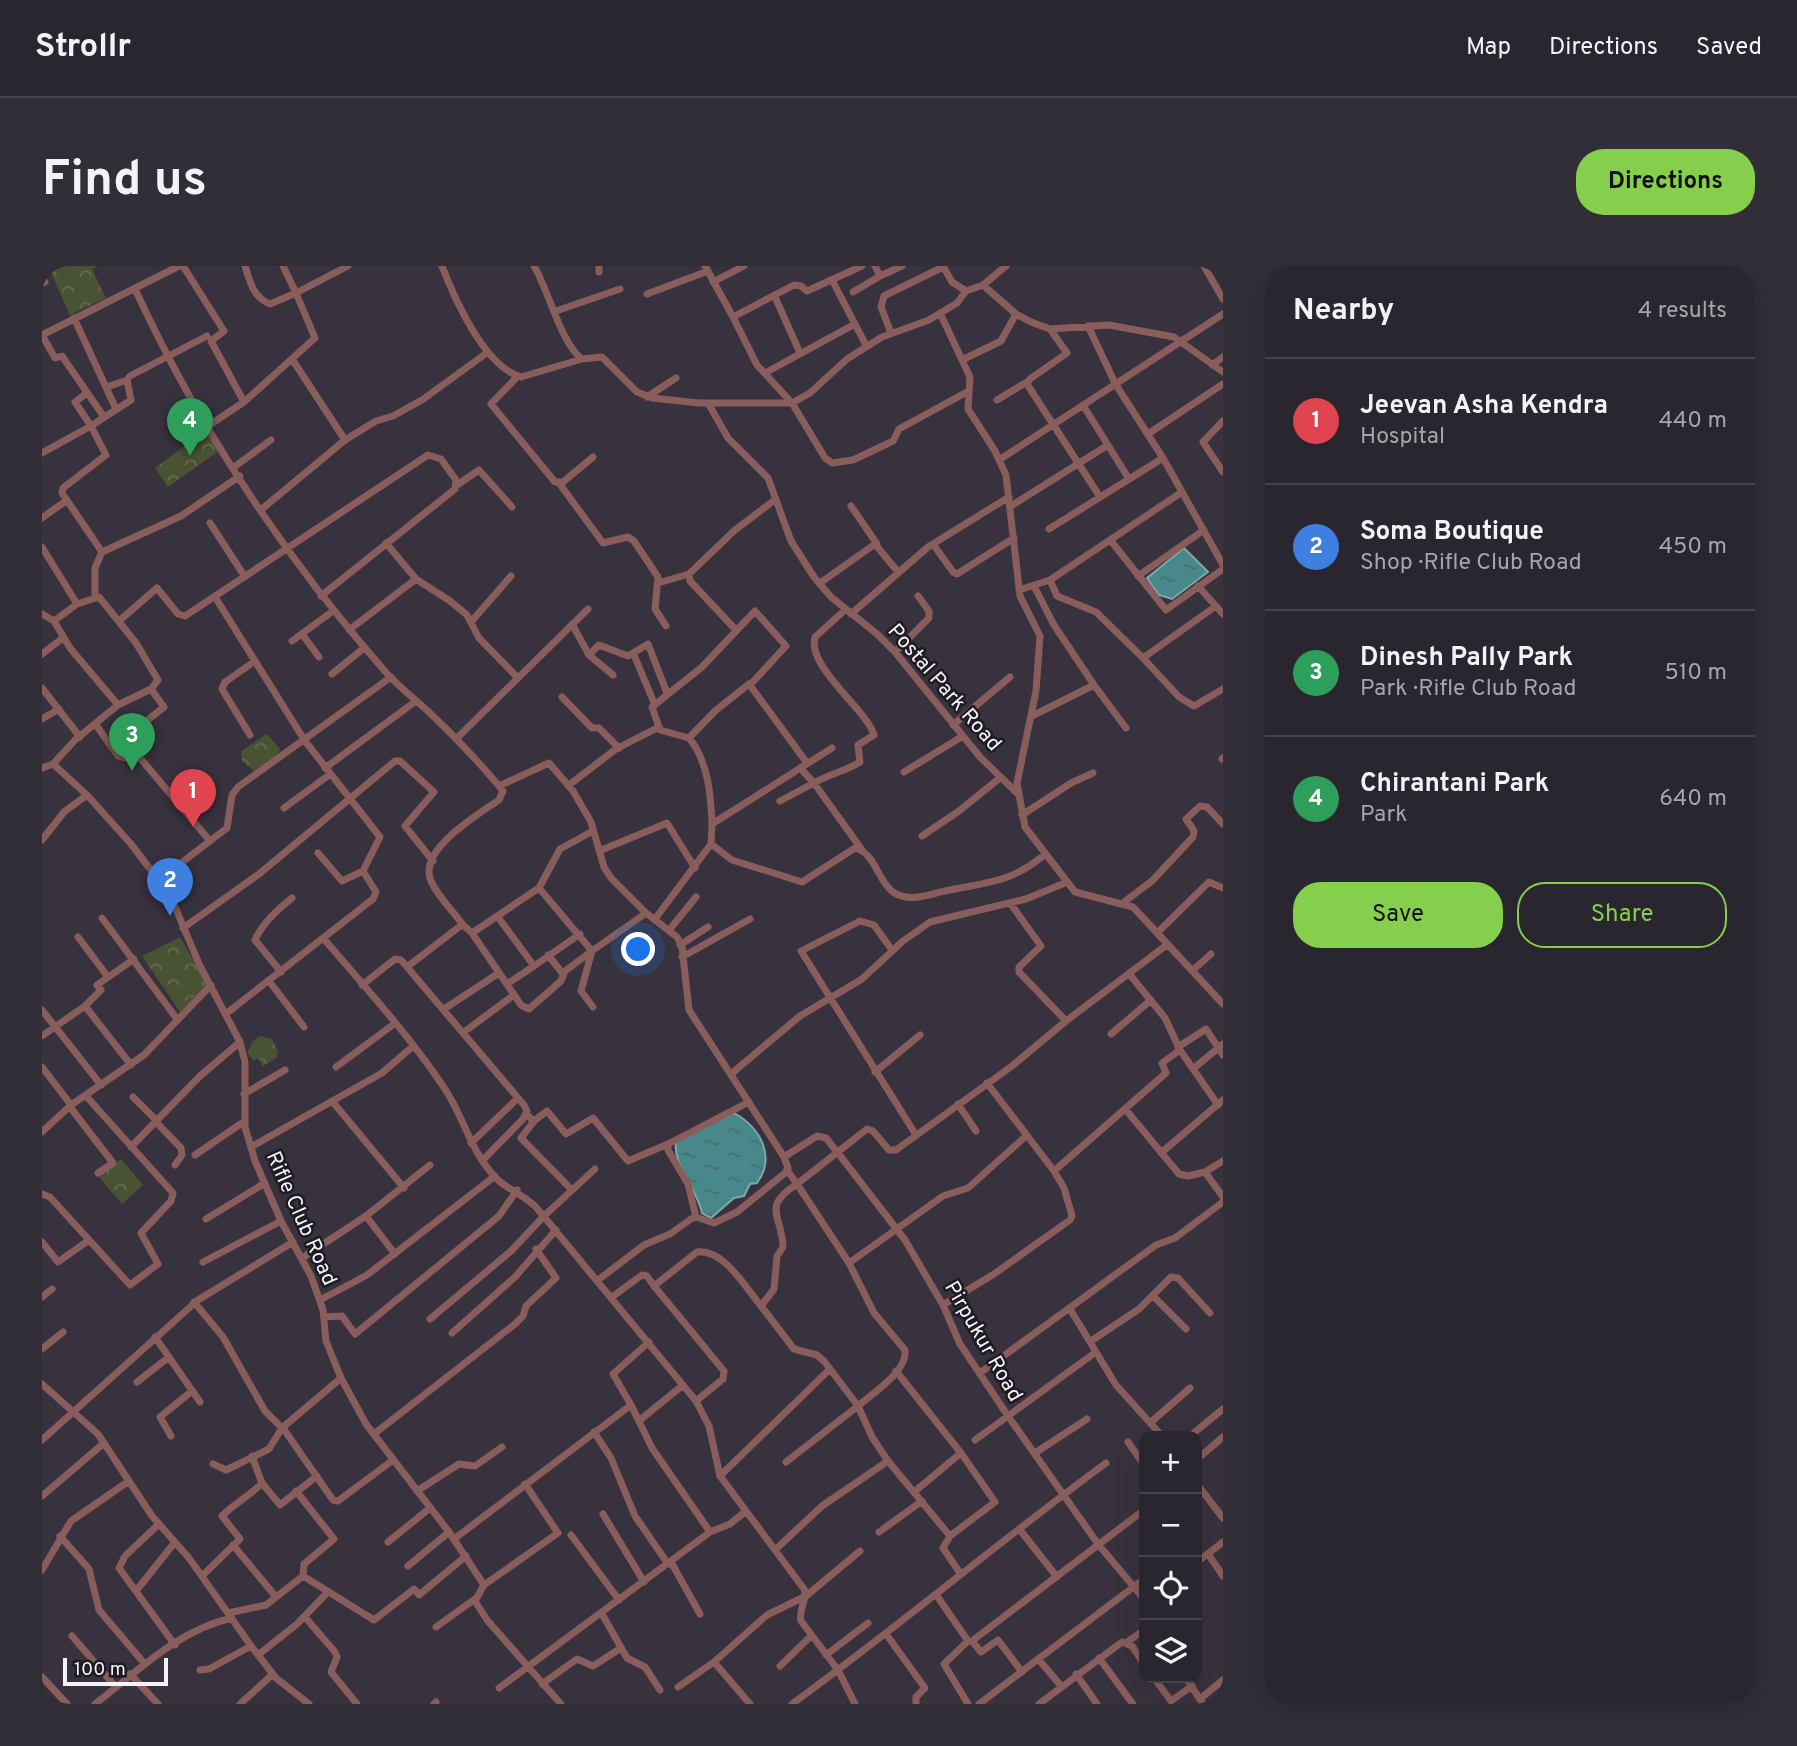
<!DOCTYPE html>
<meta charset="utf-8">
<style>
body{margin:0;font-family:Overpass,sans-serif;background:#322e37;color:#f1f3f6}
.controls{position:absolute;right:21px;bottom:21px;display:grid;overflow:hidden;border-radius:14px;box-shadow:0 7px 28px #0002}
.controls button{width:63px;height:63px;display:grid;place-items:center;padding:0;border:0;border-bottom:2px solid #46434b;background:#2a262f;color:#f1f3f6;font:35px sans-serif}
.scale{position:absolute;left:21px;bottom:18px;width:105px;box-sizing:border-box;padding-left:7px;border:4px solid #f5f2fa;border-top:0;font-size:19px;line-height:24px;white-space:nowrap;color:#f5f2fa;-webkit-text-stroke:5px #1e1b21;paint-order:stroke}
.you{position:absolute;left:597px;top:684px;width:24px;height:24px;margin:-18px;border:5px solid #fff;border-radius:50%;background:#1a73e8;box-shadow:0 0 0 10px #1a73e833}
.badge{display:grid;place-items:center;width:46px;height:46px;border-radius:50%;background:#85cf4c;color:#fff;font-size:23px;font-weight:700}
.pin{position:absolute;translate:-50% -58px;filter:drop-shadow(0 2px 4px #0008)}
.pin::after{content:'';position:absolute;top:37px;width:24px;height:21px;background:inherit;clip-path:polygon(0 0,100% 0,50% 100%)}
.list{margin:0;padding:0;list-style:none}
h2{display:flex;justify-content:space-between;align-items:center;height:91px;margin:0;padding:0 28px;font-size:30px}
h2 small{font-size:23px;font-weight:400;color:#a5a5aa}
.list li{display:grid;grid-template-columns:46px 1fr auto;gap:21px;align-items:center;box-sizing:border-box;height:126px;padding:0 28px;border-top:2px solid #46434b}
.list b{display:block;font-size:26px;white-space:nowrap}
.list p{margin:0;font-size:23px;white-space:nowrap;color:#a5a5aa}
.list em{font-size:23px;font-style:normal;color:#a5a5aa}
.actions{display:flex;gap:14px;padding:21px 28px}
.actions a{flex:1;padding:16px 0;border:2px solid #85cf4c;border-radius:28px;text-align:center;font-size:24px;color:#85cf4c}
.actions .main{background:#85cf4c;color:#111}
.icon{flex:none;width:38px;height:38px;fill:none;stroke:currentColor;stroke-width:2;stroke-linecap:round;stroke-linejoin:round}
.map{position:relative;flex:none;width:1181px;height:1438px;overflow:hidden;border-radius:28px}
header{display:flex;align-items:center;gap:42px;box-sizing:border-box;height:98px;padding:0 35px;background:#2a262f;border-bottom:2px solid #46434b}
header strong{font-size:33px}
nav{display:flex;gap:38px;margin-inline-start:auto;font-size:24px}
.intro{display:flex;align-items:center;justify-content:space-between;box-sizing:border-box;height:168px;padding:0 42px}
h1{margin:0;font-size:49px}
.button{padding:18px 32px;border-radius:28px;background:#85cf4c;color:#111;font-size:24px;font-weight:700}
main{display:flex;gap:42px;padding:0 42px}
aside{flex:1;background:#2a262f;border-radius:28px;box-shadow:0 7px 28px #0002}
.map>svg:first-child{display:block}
.park{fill:url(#park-crowns)}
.water{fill:url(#water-ripples);stroke:#7ca8ac;stroke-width:2}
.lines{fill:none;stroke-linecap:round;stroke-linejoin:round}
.minor{stroke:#885d5b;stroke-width:7}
.labels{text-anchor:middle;stroke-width:5;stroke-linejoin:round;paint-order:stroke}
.street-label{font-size:21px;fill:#f5f2fa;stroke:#1e1b21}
</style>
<header>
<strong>Strollr</strong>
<nav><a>Map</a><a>Directions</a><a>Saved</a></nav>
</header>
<div class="intro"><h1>Find us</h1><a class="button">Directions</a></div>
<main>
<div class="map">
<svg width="1181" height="1438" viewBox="0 0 1181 1438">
<defs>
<pattern id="park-crowns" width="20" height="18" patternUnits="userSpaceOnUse" patternTransform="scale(1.75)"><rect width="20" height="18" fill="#495333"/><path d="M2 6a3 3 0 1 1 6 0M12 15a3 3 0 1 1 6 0" fill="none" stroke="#646c51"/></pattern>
<pattern id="water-ripples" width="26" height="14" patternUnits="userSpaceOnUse" patternTransform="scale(1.75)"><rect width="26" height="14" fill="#48888a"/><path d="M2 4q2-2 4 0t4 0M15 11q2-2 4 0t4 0" fill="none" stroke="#496f71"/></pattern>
</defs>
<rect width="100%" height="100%" fill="#38323f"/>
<path class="park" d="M6,0H56L50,3L64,32L28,49Z
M165,163L178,184L126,221L113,202Z
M225,468L238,483L235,489L212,505L200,495L199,485Z
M138,671L165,718L138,746L100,690Z
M218,770L230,773L236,785L234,792L221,800L216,792L212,795L205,787L211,775Z
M79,893L101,919L80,938L57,911Z"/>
<path class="water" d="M1142,282L1166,306L1130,333L1117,329L1105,312Z
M692,847C719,862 734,891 715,917L708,918L702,930L692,932L669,952L660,947C656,924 627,894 635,873Z"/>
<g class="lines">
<path class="minor" d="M141,0L182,65L169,75L202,136
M241,0L254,27L306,0
M400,0C413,34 443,101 479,111L540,93
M492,0C507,25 519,78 540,93L560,91L595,126L610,132L657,137H750L768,127L805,93L840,71L887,54L915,37L924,25
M557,0V6
M663,0L691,51L752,19L759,20L765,25L820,0
M833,0L838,10L860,0
M901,0L910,16L924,25L941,19L974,48L989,56L1008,63L1067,59L1132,71L1181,106
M1162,0L1181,33
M790,14L825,81
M671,16L702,0
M0,17L3,16
M941,19L964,0
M93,23C156,160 242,290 341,403C356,421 375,434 391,450C414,472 436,495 457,520L507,497L531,525L549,556L562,601L569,612L604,647L635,671L640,681L647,744L742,891L746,902L743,907L695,946L672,957L654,951L649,953L628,968L602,979L556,1014
M811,26L838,10
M605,28L666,5
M733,31L758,87
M514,45L578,23
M898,47L928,111L926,143L953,185L964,209L978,330L998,370L994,425L975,517L983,561L1033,626L1091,641L1181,738
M691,51L715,99L750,137L783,192L790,197L811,194L851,175L857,163L925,126
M32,52L74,143
M1046,60L1074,119L1121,192L1181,299
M1008,63L1025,87L988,113L985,118L1058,231
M849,67L839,41L842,30L901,1
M0,69L137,0
M0,69L13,92L20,90L62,151
M250,93L303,174
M920,94L959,75L974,48
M1170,99L1181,91
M723,107L813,58
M475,111L449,138L513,216H521L551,191
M65,121L85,114
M605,131L634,112
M955,134L985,116
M666,137L686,172L726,212L749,275L772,311L789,331L835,368L853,386L938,491L976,528
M1041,139L1087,213
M1181,155L1161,176L1181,206
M166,160L202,136L273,72L254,27L228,38C211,31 208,16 203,0
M1106,168L1181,118
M0,187L49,160L33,136L45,127
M957,194L1181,48
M192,201L229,174
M517,217L561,277L586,271L592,275L616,311L613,343L624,360
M415,219L437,204L470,241
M809,240L835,278
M969,240L1066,179
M220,243L303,174L334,155L351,150L380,134L446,86
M0,252L25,234
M168,257L203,311
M1007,263L1121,192
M1069,275L1124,344L1181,303
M344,277L374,313L408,335L425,349L437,372L476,412
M891,278L911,306L915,308L972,272
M0,281L35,338
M60,286L139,250L198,210
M1096,310L1162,264
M1008,314L1015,330L1054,346L1101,392
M616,317L647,308
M778,317L833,278L856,306
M1156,320L1181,348
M977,324L1008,314L1140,226
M53,329V302L60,286L20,227L21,222L64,189L49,160L89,134L85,114L88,110L165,70
M173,331L263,475L338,571L321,605L334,626L331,633L185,747
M1174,340L1101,392L1137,431L1152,440L1181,423
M0,348L12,355L35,338L57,331L94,377L116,414L109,423L76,439
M809,348L886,281L967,231
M77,355L115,322L136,348L143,350L386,189L399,193L414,214L413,223L279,330
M429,356L469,310
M530,358L547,389L571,409
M693,363L648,315L647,308L693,264L734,233
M307,364L374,313
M260,368L277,391
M250,375L291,345
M853,386L887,352V345L876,330
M0,388L21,372
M547,389L557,379L586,390L606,378L625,427
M592,389L613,439
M290,408L322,382
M1052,419L1084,462
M0,422L38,471
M520,431L550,462H557L577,482
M990,450L1052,419L1012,359L992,320
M0,453L17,443
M54,459L76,490L83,492L109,475L98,460L122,441L109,423
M911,459L968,411
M208,469L180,423L183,416L213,395
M647,472L673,445L707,418L765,497
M414,473L546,343
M790,482L670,558L669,578L690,594L760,616L813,582C834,588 835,614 851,626C869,638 889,627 908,624C947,616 970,616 1002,589
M93,486L168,575
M1180,493L1181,492
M11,498L33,474L76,439L28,382L12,355
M0,502L11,498L45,529L89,578L128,629L158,700L198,776L203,796V861L213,895L239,955L269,1010L281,1044L284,1075L299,1112L324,1158L407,1266L442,1319
M283,502L374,435
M758,502L772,517C787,508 804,505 818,496L816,479L832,469C825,444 764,400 773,371L803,344
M862,506L921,470
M527,519L574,483L617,461
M738,535L772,517L820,584
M242,542L287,509
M980,549L1029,517L1051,507
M670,558C669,529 666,495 647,472L618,464L610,441L660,401L713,345L744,380L708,419
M880,570L917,545L959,511
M0,574L22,546L45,529
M557,585L625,557L653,602
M276,587L300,615L321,605
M118,613L185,562L190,529L196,521L349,411
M1082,636L1110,615L1151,571L1152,565L1144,553L1158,540L1165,541L1181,558
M968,637L999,680L977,701V706L1024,755
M456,651L492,700L465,718
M60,652L135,753
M613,653L669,578
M421,659C411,645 396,631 389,615C375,584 437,548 457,534L461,525L457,520
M141,662L217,608L353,495H358L392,526L363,560L391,595
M628,663L654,631
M1116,666L1167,616L1181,622
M430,667L479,739L487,743L519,715L523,705L550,685L497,622
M36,671L66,711
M282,673C322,720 366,768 401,820C422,850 427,884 455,913C465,923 482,929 494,941L654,1135L667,1160L678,1210L762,1323C766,1334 756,1343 759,1355L796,1404L813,1438
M638,679L666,661
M850,684L832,659L818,655L759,685L874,869
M506,689L521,708
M640,691L708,653
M492,700L538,668
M365,701L482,839L485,845L481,853L441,894
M1150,705L1169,688
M239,706L213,674C220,658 236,643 250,632
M1088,709L1123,752L1138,784L1176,839
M227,715L262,761
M320,719L353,693L359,694L365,701L417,661L421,659L430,667L497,622L518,583L551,565
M43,740L59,724L55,719L92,693
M551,741L539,725L550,685L604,647
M402,743L457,707
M0,744L59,819
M422,766L472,729
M1069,768L1109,734
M0,770L43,740L89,799
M1136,781L1164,763L1181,789
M0,801L29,839
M294,801L352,758
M1151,803L1181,778
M833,806L878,769
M689,808L758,750L820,713L861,675L888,656L984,633L1023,617
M945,817L1012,905L1124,807L1120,797L1138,784
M202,828L243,804
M91,831L115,855
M290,835L362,922
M916,838L934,865
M28,841L71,897L56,907
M1084,844L1137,908L1146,910L1163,906
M484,848L492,855L505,845L524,868L551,852L586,895L626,878
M492,855L479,872L530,924
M114,856L139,882L140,889L133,899
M0,866L29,839L102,789L169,719
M429,877L476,832
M89,881L158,810L198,776
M209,881L340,807L370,781
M1119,887L1181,834
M153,889L203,855
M742,891L775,870L784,872L796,887L863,974L901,1039L918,1078L966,1150L1056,1278L1102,1333
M1181,895L1163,906L1181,931
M0,928L8,931L88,1019L116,998L99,967L129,935L131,927L44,830
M324,950L353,988
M654,951L646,918L626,884V878L707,836
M164,953L223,917
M0,976L16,996L47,974
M260,992L324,950L388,899
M161,996L239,955
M807,997L901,930L926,922L984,870
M612,1020L682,1105L681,1113L654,1135
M1111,1030L1144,1063
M0,1031L10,1023
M570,1031L600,1009L605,1010L612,1020L655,986C682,983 703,1021 719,1040L732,1023L735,990L741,981C740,949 719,941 755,918L745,904
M278,1034L325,1009L453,910
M152,1036L181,1071L223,1145L243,1165L291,1234L296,1235L351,1194
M901,1039L952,1008L1028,954L1030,950L1022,922L1012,905
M719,1040L752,1083L775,1089L782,1095L816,1140C831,1127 866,1105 863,1084L832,1047L807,997L755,918L825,863L831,865L847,884H854L970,800L1024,755L1126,678
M1028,1043L1074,1119L1120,1170
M282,1051L300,1050L313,1068L457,950L475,924
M388,1053L469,985L502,950L553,903
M410,1067L473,1011L514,964
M113,1071L158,1136
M1049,1075L1097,1043L1129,1011L1136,1012L1168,1047
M0,1083L21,1066
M938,1107L1114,979L1133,972L1181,936
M95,1116L127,1091
M0,1118L56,1168L110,1250L147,1292L209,1380L234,1412L267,1438
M589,1139L610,1182L668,1266
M598,1154L641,1119
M1108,1157L1148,1122
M552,1166L569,1192L593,1250L626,1298
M332,1168L473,1058L481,1050L484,1040L514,1012L494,983
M129,1170L118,1151L150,1125
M1148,1170L1181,1143
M0,1174L156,1034L251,976
M933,1174L1054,1086
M1086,1176L1102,1199
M993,1187L1045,1153
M1159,1190L1181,1171
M846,1195L908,1270L953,1236L919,1187L854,1105
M171,1198L184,1204L227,1183L240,1162L299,1112
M678,1210L788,1103
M220,1217L238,1239L275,1210
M483,1218L516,1267L442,1319L433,1335L445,1354L519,1438
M1155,1218L1181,1252
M254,1225L292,1273L262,1298L261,1310
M375,1225L417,1198L433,1200L460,1181
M872,1226L919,1187
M0,1230L62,1177
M561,1248L602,1316
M117,1258L83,1290L77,1302L133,1379
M978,1264L1015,1311
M837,1266L880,1235
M529,1269L577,1334
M18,1270L47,1303L57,1344L102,1397
M908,1270L901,1282L918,1307
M412,1273L589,1139L571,1108L607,1076
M346,1276L388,1242
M191,1279L234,1331
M733,1284L780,1240L846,1195L830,1171L816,1140L744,1196
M1166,1288L1181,1310
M629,1296L658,1348
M1155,1296L1181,1276
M366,1300L407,1266
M0,1304L29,1255L87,1215
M160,1310L198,1273L180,1250C193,1237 208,1230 220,1217L210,1190
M94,1325L133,1276
M895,1330L926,1375H930L1102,1244
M186,1347L224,1339L261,1310L332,1354L372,1323L377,1329L424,1290
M560,1348L585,1392L603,1401L618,1424
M263,1351L293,1386L295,1391L289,1406L315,1438
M394,1361L433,1333
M844,1368L883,1422L874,1431V1438
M30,1370L73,1420
M930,1375L939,1386L956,1374L980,1406
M1085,1376L1102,1364
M216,1389L255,1358L285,1327
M784,1389L826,1357
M1057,1392L1091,1438
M997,1394L1020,1421
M672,1396L708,1438
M738,1400L769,1370
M158,1404L167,1403L209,1380
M88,1408L116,1438
M1034,1408L1055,1438
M0,1411L25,1438
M1112,1412L1129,1435L1150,1420
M1144,1412L1161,1438
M500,1418L535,1393L551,1400L579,1382
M636,1421L672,1396L725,1349L764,1330L818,1285
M457,1422L668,1266L688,1258L704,1245
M1158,1433L1181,1414
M53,1438C95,1406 136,1364 190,1352
M198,1438L231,1408
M392,1438L394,1436
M750,1438C857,1360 958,1275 1064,1197
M926,1438L902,1398L926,1375
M937,1438L1102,1313
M997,1438L1080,1376L1090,1380L1102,1398"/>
</g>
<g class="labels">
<g class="street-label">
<text transform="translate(903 421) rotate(49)" y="7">Postal Park Road</text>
<text transform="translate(260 952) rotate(66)" y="7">Rifle Club Road</text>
<text transform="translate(942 1075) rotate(60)" y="7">Pirpukur Road</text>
</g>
</g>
</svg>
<div class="controls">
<button>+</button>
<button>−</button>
<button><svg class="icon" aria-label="locate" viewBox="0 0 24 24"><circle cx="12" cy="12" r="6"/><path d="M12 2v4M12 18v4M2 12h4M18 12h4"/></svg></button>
<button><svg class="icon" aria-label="layers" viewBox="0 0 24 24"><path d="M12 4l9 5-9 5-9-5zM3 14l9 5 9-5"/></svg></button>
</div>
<div class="scale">100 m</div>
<div class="you"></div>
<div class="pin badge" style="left:151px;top:561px;background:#e0444e">1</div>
<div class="pin badge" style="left:128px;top:650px;background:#3f7fe0">2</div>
<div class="pin badge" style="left:90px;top:505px;background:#2e9e5b">3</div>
<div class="pin badge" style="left:148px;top:190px;background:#2e9e5b">4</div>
</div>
<aside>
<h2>Nearby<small>4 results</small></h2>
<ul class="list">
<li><span class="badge" style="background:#e0444e">1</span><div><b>Jeevan Asha Kendra</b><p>Hospital</p></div><em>440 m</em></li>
<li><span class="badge" style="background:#3f7fe0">2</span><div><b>Soma Boutique</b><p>Shop · Rifle Club Road</p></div><em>450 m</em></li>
<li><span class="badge" style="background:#2e9e5b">3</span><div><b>Dinesh Pally Park</b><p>Park · Rifle Club Road</p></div><em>510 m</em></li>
<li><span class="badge" style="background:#2e9e5b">4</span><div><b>Chirantani Park</b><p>Park</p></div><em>640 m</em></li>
</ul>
<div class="actions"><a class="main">Save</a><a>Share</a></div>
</aside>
</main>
